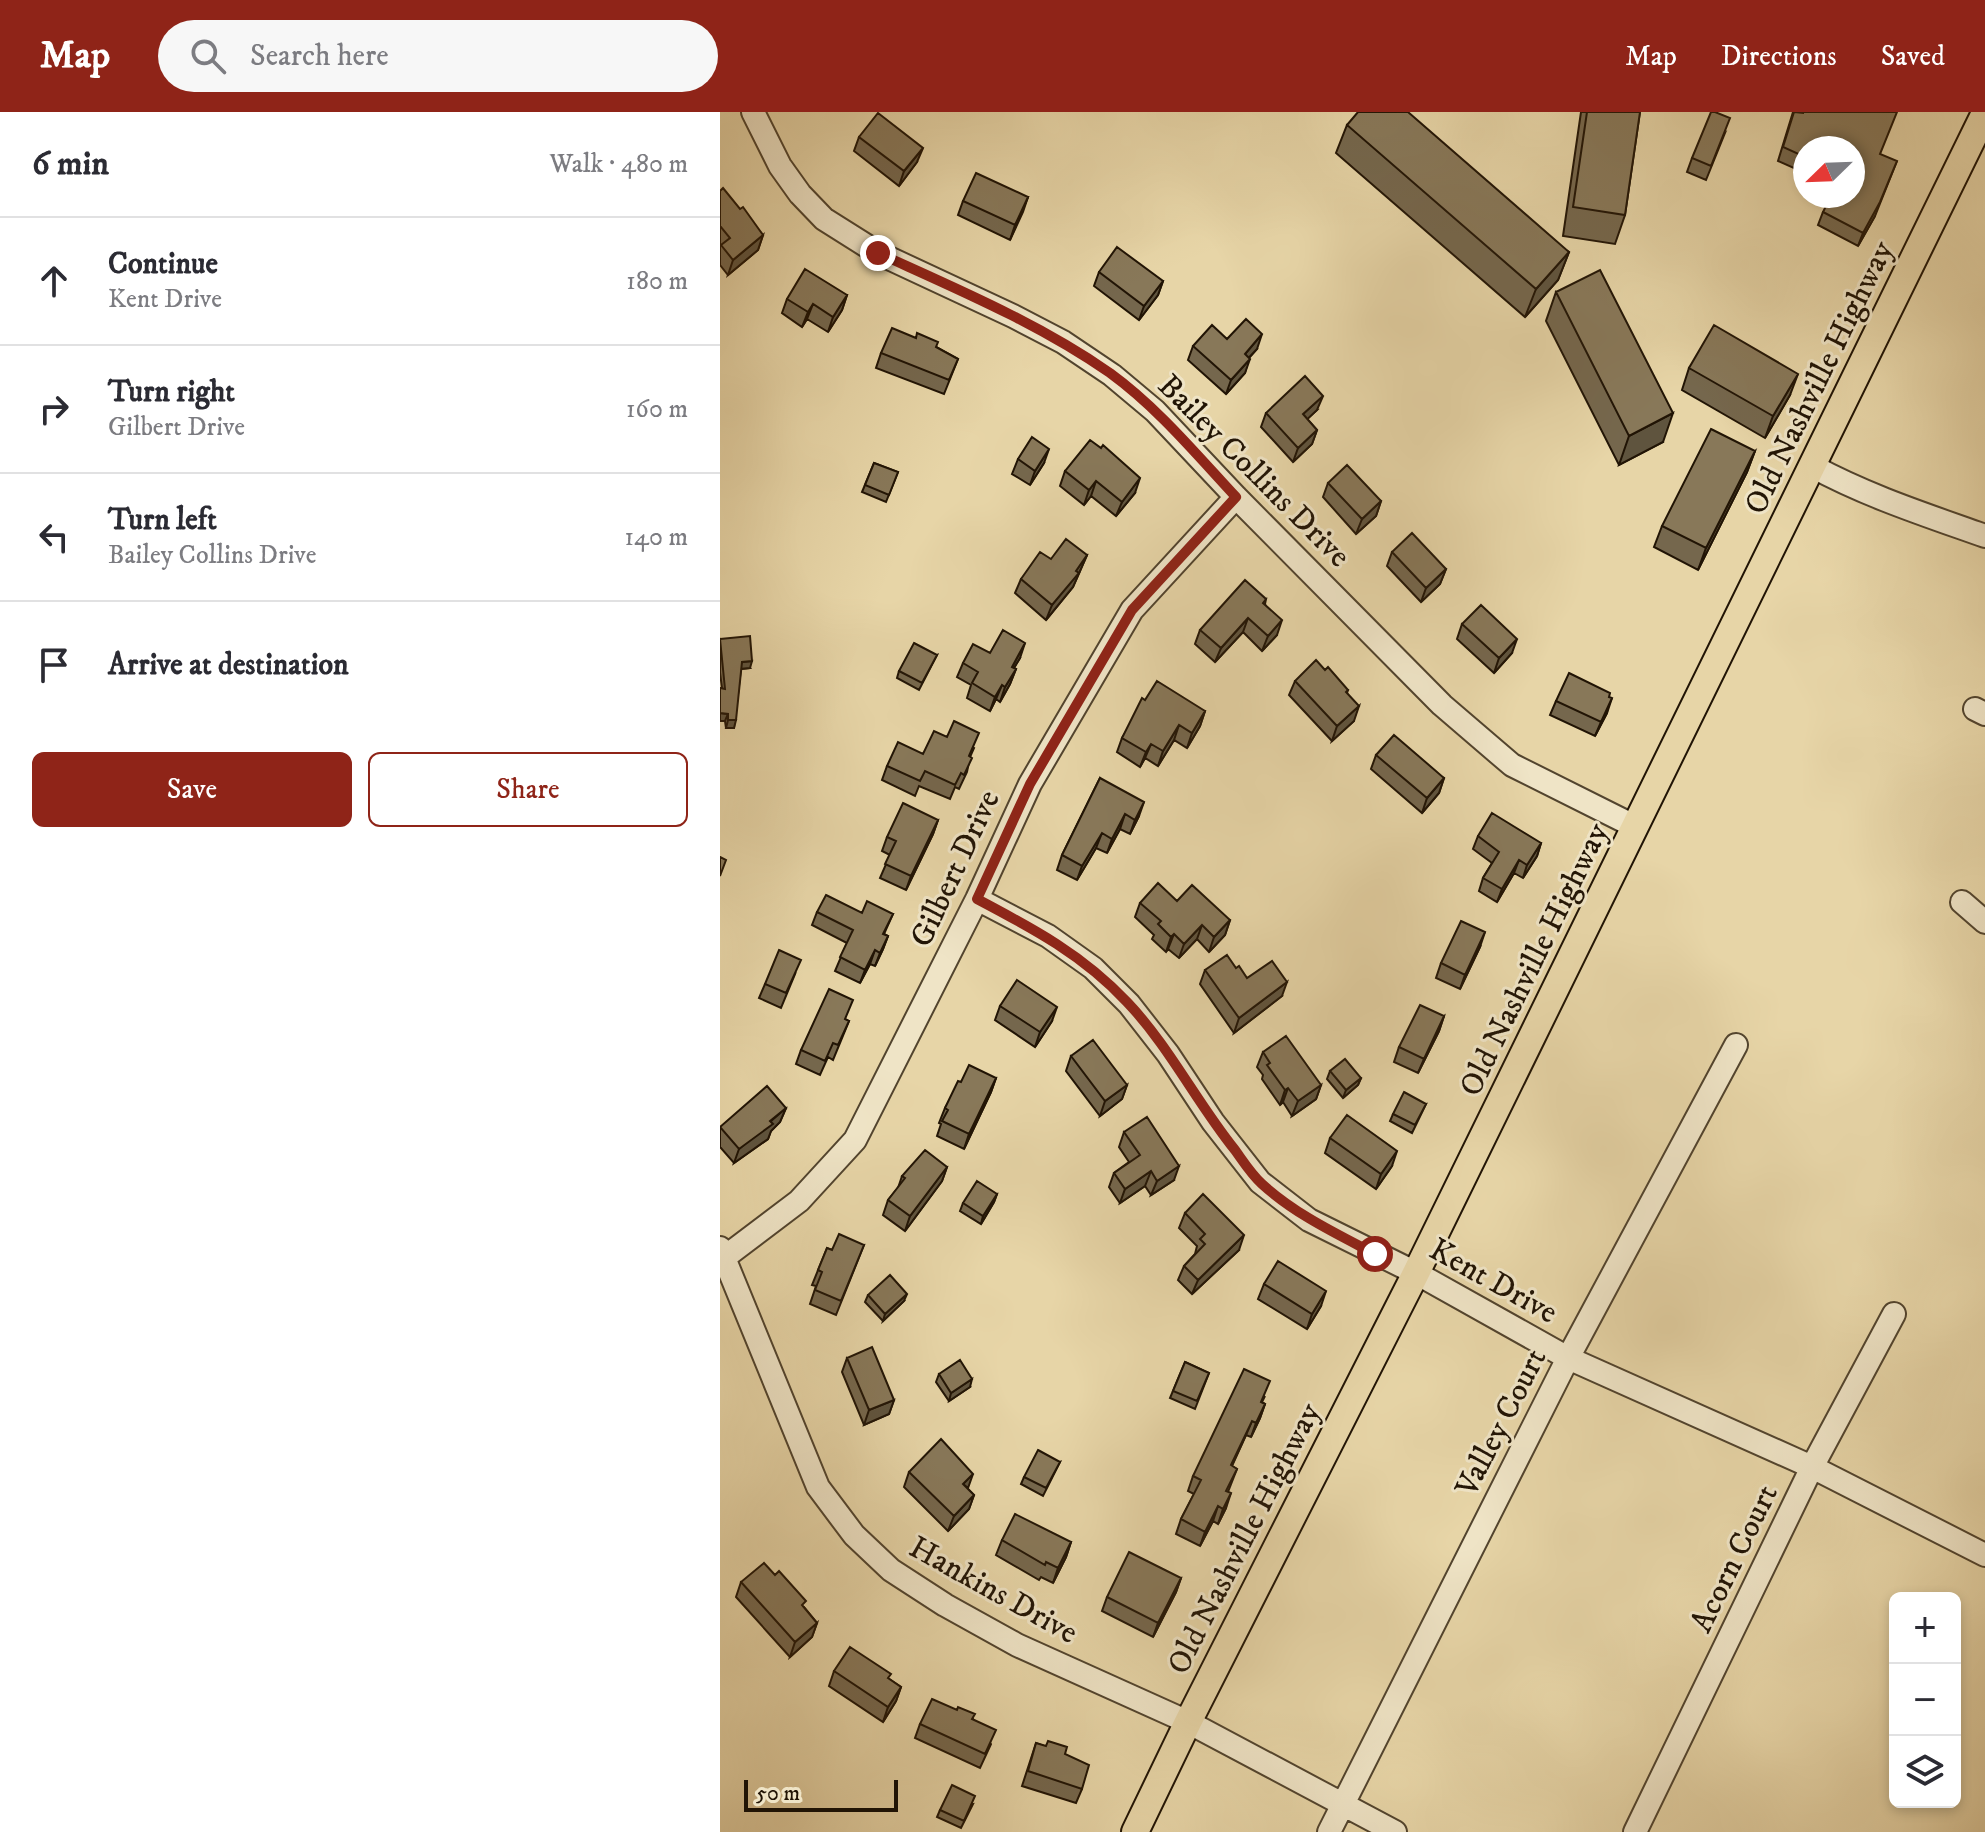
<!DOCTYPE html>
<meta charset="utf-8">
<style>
body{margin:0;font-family:"IM FELL DW Pica",serif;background:#f7f7f7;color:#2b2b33}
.controls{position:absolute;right:24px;bottom:24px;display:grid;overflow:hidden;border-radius:12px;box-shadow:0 4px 12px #0003}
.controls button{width:72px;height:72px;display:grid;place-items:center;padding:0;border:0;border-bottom:2px solid #e1e1e2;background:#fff;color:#2b2b33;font:40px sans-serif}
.compass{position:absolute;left:1073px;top:24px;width:72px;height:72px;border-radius:50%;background:#fff;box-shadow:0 4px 12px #0003;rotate:247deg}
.scale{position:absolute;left:24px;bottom:20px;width:154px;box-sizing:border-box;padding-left:8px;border:4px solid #211405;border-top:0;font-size:22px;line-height:28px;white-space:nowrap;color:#211405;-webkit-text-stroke:6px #efe4c6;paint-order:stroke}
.stop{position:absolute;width:24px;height:24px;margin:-18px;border:6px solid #8f2418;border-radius:50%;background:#fff}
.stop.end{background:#8f2418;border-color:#fff;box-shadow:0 2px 8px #0008}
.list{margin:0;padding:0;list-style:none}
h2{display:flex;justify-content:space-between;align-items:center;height:104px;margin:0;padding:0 32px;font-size:34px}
h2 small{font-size:26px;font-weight:400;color:#7c7c81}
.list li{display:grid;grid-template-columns:52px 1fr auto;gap:24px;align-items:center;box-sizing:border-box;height:128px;padding:0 32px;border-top:2px solid #e1e1e2}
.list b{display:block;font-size:30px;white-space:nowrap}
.list p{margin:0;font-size:26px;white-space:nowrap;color:#7c7c81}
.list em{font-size:26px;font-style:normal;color:#7c7c81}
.actions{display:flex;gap:16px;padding:24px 32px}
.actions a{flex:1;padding:18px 0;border:2px solid #8f2418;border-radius:12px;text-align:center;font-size:28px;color:#8f2418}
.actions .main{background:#8f2418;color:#fff}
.icon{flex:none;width:44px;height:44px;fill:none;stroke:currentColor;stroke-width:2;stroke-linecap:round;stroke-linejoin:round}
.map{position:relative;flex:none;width:1265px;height:1720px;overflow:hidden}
header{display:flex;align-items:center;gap:48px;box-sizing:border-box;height:112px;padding:0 40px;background:#8f2418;color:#fff}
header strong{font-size:38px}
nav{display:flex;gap:44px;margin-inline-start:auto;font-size:28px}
.search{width:560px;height:72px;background:#f7f7f7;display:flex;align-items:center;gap:20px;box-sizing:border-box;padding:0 28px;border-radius:44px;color:#7c7c81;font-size:30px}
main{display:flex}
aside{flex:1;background:#fff}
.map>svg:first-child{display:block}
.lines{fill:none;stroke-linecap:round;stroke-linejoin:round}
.minor-casing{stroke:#52442e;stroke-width:26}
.major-casing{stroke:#211405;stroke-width:30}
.minor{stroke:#efe4c6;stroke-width:22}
.major{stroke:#e7d5a7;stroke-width:26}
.wall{fill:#75674d;stroke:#211405;stroke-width:2}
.shaded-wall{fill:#5f543e;stroke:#211405;stroke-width:2}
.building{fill:#887859;stroke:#211405;stroke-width:2}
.route{stroke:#8f2418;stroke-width:10}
.labels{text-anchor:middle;stroke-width:6;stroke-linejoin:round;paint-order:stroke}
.street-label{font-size:32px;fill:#211405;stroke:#efe4c6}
</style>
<header>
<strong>Map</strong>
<div class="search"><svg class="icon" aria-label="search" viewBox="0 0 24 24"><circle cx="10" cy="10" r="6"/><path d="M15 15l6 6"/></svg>Search here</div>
<nav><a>Map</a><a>Directions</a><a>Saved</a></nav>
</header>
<main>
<aside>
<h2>6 min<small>Walk · 480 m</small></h2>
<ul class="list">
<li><svg class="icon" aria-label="ahead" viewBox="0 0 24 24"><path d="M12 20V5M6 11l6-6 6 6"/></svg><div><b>Continue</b><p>Kent Drive</p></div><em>180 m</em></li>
<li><svg class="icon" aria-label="right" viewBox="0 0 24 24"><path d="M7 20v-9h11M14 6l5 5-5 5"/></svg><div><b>Turn right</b><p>Gilbert Drive</p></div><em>160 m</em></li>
<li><svg class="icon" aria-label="left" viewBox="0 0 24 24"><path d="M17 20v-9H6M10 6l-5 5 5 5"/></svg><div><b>Turn left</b><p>Bailey Collins Drive</p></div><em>140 m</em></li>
<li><svg class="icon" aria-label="arrive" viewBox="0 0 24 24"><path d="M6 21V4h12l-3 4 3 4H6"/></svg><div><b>Arrive at destination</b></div></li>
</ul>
<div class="actions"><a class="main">Save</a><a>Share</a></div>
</aside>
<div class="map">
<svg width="1265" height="1720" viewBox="0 0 1265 1720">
<rect width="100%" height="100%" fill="#e7d5a7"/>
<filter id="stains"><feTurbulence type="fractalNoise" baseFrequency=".0025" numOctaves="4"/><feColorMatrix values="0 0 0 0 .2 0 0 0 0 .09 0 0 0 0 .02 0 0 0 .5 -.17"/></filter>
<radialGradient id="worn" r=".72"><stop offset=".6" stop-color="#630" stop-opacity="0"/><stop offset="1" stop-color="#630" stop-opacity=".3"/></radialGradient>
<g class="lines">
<g class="minor-casing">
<path id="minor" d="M33,0L60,54L80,82L104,107L158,141L293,204L343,230L392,263L435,299L516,385L722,593L792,653L916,715
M1092,354C1147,384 1206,403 1265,424
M1255,597L1265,602
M257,787L328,824L373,856L409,892L448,942L493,1010L540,1070L589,1108L696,1161L848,1246L1092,1355L1265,1443
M1242,790L1265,810
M0,1136L98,1375L134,1423L171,1458L225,1493L297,1533L468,1610L675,1720
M5,1145L79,1089L135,1028L257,787L310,672L412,498L516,385
M609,1720L848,1246L1016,933
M915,1720L1092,1355L1174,1202"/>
</g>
<g class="major-casing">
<path id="major" d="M415,1720L468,1610L696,1161L1265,1"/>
</g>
<use href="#minor" class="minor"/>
<use href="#major" class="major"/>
</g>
<path class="wall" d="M861,0H920L905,103L895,132L843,124Z
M1073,0L1160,42L1155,104L1138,134L1098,113L1103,100L1133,84V36H1085V61L1058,49Z
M627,13L849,140L838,168L805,205L616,41Z
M1005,21L986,68L967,60L972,46Z
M139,25L197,50L179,74L134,39Z
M0,79L43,123L38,138L8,163L0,153Z
M308,85L290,128L238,103L243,89Z
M379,160L443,169L438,183L419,208L374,174Z
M836,180L943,330L899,353L826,209Z
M127,183L122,198L108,220L87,207L82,215L62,201L67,187Z
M507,227L537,237L529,246L525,261L506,282L468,248L473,234Z
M216,235L238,247L224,282L156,256L161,241Z
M969,256L1070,283L1045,326L962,278Z
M597,298L587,307L597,318L592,332L573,350L541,315L546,301Z
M1035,339L1027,360L978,458L934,435L942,414Z
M298,347L324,351L310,373L292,362Z
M154,351L178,360L166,390L142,380Z
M345,359L415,381L396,404L371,384L364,393L340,374Z
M608,371L661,389L656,404L636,422L603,385Z
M672,440L726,457L720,472L701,490L667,454Z
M367,443L353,475L326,508L295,481L301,467L331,447Z
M546,487L545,492L557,523L542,539L523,520L495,550L475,532L480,518Z
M742,512L792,541L774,561L737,527Z
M0,527L30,556L21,557L14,616H6L5,609H0V576H2L0,561Z
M270,541L300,546L294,556L296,557L290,572L280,590L276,587L270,599L247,586L251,573L237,565L243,551Z
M217,543L199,578L177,566L179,559Z
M575,569L628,578L627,581L634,609L612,629L569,583Z
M889,585L887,601L875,624L830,603L836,589Z
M425,588L485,599L480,614L467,636L454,628L438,654L425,646L420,655L397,640L402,626Z
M227,625L254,636L250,645L247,660L239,677L235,675L230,687L199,674L195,684L162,668L167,654L203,642Z
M656,643L724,666L719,681L702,701L651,657Z
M380,666L419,704L410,722L400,717L387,741L376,736L357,768L337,758L342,743Z
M218,708L213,722L186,778L160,766L170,743L162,739L167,725Z
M758,724L821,731L817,744L803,766L794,761L777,790L759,779L763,766L772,751L753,737Z
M457,789L510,808L505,823L489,840L477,827L459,846L448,837L446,840L432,827L434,823L415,805L420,791Z
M97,800L173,802L164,822L168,824L163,837L155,854L150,852L140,871L115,859L127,831L92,813Z
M760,835L740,877L716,866L721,851Z
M516,856L527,866L562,884L514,921L480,872L485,858Z
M75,862L61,896L39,886L45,872Z
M280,894L332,909L315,935L275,908Z
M724,904L719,919L698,961L674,950L679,935Z
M126,908L129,909L113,948L108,945L100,963L76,952L81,938Z
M543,940L601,973L596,987L572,1004L563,990L560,993L542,967L543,963L537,955Z
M351,944L407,973L402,987L380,1004L346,959Z
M610,959L641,966L638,973L623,986L607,967Z
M276,966L271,980L244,1037L217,1024L221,1012L219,1011L225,996L241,970Z
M706,992L692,1021L670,1009L673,1002Z
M66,996L60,1010L51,1019L48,1027L14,1051L0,1035V1015Z
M404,1020L454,1068L431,1083L425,1074L400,1091L389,1075L394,1061L409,1050L399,1035Z
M610,1026L672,1054L656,1077L605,1041Z
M227,1055L222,1069L185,1119L163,1103L168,1088L178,1076L182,1064Z
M277,1082L274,1090L261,1112L240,1099L243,1091Z
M465,1101L519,1138L472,1182L458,1168L464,1154L475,1142L477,1134L459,1116Z
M144,1133L116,1203L90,1192L96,1174L92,1173L107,1136L112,1138Z
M544,1172L601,1194L587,1217L538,1187Z
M148,1183L184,1189L163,1209L145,1190Z
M127,1246L174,1288L169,1302L144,1313L122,1260Z
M465,1250L489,1261L475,1297L450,1286Z
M219,1262L250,1275L229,1289L216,1270Z
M545,1284L542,1290L545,1292L540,1306L531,1325L526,1323L512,1354L517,1357L508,1380L506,1396L498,1412L493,1409L480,1434L456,1422L461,1407L474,1382L468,1379L473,1364Z
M340,1350L323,1384L301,1372L304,1365Z
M189,1360L248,1377L254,1383L249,1397L228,1419L184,1375Z
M282,1428L351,1430L346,1445L333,1471L321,1465L319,1468L276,1443Z
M461,1466L456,1480L433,1525L382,1499L387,1485Z
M21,1470L84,1495L97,1511L92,1525L70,1545L16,1485Z
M114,1559L169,1567L181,1575L176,1589L163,1610L109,1574Z
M253,1607L271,1632L260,1656L195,1626L200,1612Z
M316,1631L345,1642L362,1677L356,1691L302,1674Z
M253,1692L241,1716L217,1705L220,1698Z"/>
<path class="shaded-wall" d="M203,36L197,50L179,74L184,59Z
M1177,49L1155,104L1138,134L1143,121Z
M308,85L303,100L290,128L295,113Z
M43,123L38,138L8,163L13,148Z
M849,140L838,168L805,205L816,177Z
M443,169L438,183L419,208L424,194Z
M127,183L122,198L108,220L113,205Z
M93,192L87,207L82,215L88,200Z
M542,222L537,237L519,256L525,242Z
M530,247L525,261L506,282L511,268Z
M1078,262L1070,283L1045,326L1053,304Z
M603,284L597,298L577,317L583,302Z
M953,301L943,330L899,353L909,324Z
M597,318L592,332L573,350L578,336Z
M329,337L324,351L310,373L315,359Z
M1035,339L1027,360L978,458L986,436Z
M420,366L415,381L396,404L402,390Z
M376,369L371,384L364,393L369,378Z
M661,389L656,404L636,422L642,407Z
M367,443L353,475L326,508L332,493Z
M726,457L720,472L701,490L706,476Z
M528,506L523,520L495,550L501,536Z
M562,508L557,523L542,539L548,524Z
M797,527L792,541L774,561L779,546Z
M305,531L300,546L286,569L292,555Z
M32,549L30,556L19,557L22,550Z
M296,557L290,572L280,590L285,575Z
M282,573L276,587L270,599L275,585Z
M892,586L887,601L875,624L881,610Z
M639,594L634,609L612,629L617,614Z
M485,599L480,614L467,636L472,621Z
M0,601L8,602L5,609H0Z
M8,608H16L14,616H6Z
M459,613L454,628L438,654L443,639Z
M431,632L425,646L420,655L426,640Z
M724,666L719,681L702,701L707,686Z
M424,690L419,704L410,722L415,708Z
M405,702L400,717L387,741L392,727Z
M218,708L213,722L186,778L191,764Z
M382,721L376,736L357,768L362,754Z
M821,731L817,744L803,766L807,753Z
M799,748L794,761L777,790L782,777Z
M510,808L505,823L489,840L494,825Z
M482,813L477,827L459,846L464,832Z
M765,820L760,835L740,877L745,863Z
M454,822L448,837L446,840L451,825Z
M168,824L163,837L155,854L160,841Z
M155,838L150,852L140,871L145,858Z
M567,870L562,884L514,921L519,906Z
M337,895L332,909L315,935L320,920Z
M724,904L719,919L698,961L704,947Z
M276,966L271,980L244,1037L249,1022Z
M641,966L638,973L623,986L626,978Z
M407,973L402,987L380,1004L385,989Z
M601,973L596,987L572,1004L578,989Z
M568,976L563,990L560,993L565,978Z
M66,996L60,1010L51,1019L48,1027L14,1051L19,1037Z
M677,1039L672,1054L656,1077L661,1062Z
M459,1054L454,1068L431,1083L437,1069Z
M227,1055L222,1069L185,1119L190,1104Z
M431,1059L425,1074L400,1091L405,1077Z
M277,1082L274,1090L261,1112L263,1104Z
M524,1123L519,1138L472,1182L478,1168Z
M606,1179L601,1194L587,1217L592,1202Z
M187,1182L184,1189L163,1209L165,1202Z
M252,1267L250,1275L229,1289L231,1281Z
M174,1288L169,1302L144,1313L149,1298Z
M545,1292L540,1306L531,1325L536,1311Z
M532,1309L526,1323L505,1368L511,1353Z
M253,1362L248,1376L243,1372Z
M511,1381L506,1396L498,1412L503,1397Z
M254,1383L249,1397L228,1419L234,1404Z
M498,1394L493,1409L480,1434L485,1420Z
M351,1430L346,1445L333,1471L338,1456Z
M461,1466L456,1480L433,1525L438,1511Z
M97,1511L92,1525L70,1545L75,1530Z
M181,1575L176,1589L163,1610L168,1595Z"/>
<path class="building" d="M638,0H688L849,140L816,177L627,13Z
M867,0H920L905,103L853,95Z
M991,0H995L1010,6L991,54L972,46Z
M1074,0L1083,1V0H1177L1160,42L1177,49L1160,90L1143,121L1103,100L1111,84H1133V36H1085V45L1063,35Z
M158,1L203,36L184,59L139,25Z
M256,61L308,85L295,113L243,89Z
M3,76L20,97L23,95L43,123L13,148L1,133L10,126L0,114V79Z
M397,135L443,169L424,194L379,160Z
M85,157L127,183L113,205L93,192L88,200L67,187Z
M880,158L953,301L909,324L836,180Z
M526,207L542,222L525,242L530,247L511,268L473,234L492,213L507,227Z
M994,213L1078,262L1053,304L969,256Z
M172,216L196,226L197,221L218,230L216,235L238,247L229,268L161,241Z
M585,264L603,284L583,302L597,318L578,336L546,301Z
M991,317L1035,339L986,436L942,414Z
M312,325L329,337L315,359L298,347Z
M370,328L381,336L383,333L420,366L402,390L376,369L369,378L345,359Z
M154,351L178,360L169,383L145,373Z
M627,353L661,389L642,407L608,371Z
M692,421L726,457L706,476L672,440Z
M346,427L367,443L356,459L359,461L332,493L301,467L320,440L331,447Z
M525,468L546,487L543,491L562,508L548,524L528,506L501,536L480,518Z
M761,493L797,527L779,546L742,512Z
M283,518L305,531L292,555L296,557L285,575L282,573L275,585L252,571L258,560L243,551L253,532L270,541Z
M30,524L32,549L22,550L16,608H8V602L0,601V576L5,577L0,527Z
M194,531L217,543L202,571L179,559Z
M596,548L605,558L608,555L628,578L626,580L639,594L617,614L575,569Z
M849,561L890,581L889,585L892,586L881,610L836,589Z
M437,569L485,599L472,621L459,613L443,639L431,632L426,640L402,626L422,586L425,588Z
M234,609L259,621L249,644L252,646L244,663L241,661L235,673L205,659L200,669L167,654L178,630L203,642L214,619L227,625Z
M674,623L724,666L707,686L656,643Z
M380,666L424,690L415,708L405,702L392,727L382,721L362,754L342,743Z
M183,691L218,708L191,764L165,752L176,729L167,725Z
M772,701L821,731L807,753L799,748L782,777L763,766L779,740L758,724Z
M0,745L6,748L0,764Z
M438,771L457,789L472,773L510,808L494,825L482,813L464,832L454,822L451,825L438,812L441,809L420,791Z
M106,783L142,801L147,789L173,802L163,822L168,824L160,841L155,838L145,858L120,845L133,818L97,800Z
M741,809L765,820L745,863L721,851Z
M59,838L81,848L66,881L45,872Z
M507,843L516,856L519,854L527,866L552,849L567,870L519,906L485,858Z
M297,868L337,895L320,920L280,894Z
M109,877L133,888L125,907L129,909L118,933L113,931L105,949L81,938Z
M700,893L724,904L704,947L679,935Z
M566,924L601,973L578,989L568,976L565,978L547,953L550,951L543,940Z
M373,928L407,973L385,989L351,944Z
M625,947L641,966L626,978L610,959Z
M249,953L276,966L249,1022L222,1009L228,998L225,996L238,969L241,970Z
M47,974L66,996L50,1009L53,1012L19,1037L0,1015Z
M684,980L706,992L695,1013L673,1002Z
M627,1003L677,1039L661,1062L610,1026Z
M427,1005L459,1054L437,1069L431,1059L405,1077L394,1061L420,1043L404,1020Z
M205,1038L227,1055L190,1104L168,1088L185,1066L182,1064Z
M257,1069L277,1082L263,1104L243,1091Z
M483,1082L524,1123L478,1168L464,1154L485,1132L480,1127L485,1122L465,1101Z
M119,1122L144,1133L121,1189L95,1178L102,1160L98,1158L107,1136L112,1138Z
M558,1149L606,1179L592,1202L544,1172Z
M170,1163L187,1182L165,1202L148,1183Z
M152,1235L174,1288L149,1298L127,1246Z
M240,1248L252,1267L231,1281L219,1262Z
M465,1250L489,1261L477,1289L453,1279Z
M524,1257L550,1269L541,1290L545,1292L536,1311L532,1309L511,1353L517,1357L506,1379L511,1381L503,1397L498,1394L485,1420L461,1407L481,1368L473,1364Z
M221,1327L253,1362L243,1372L254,1383L234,1404L189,1360Z
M318,1338L340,1350L326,1376L304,1365Z
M295,1402L351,1430L338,1456L326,1450L325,1453L282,1428Z
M409,1440L461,1466L438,1511L387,1485Z
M44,1451L55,1463L59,1459L86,1489L82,1493L97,1511L75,1530L21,1470Z
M130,1535L171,1562L168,1566L181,1575L168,1595L114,1559Z
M212,1587L237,1598L238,1595L255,1602L252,1607L276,1618L265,1642L200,1612Z
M328,1629L347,1635L345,1642L369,1653L362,1677L308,1659L316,1631L326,1634Z
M232,1673L255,1684L244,1709L220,1698Z"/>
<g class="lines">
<path class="route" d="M158,141C237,177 318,211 390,261C438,296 476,342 516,385L412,498L310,672L257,787C314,817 363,843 407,890C449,934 477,991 515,1038C523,1049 531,1062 542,1072C575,1102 615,1121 655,1142"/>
</g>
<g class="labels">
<g class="street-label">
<text transform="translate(1098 265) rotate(-64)" y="11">Old Nashville Highway</text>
<text transform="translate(535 358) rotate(45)" y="11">Bailey Collins Drive</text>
<text transform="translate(234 756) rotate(-65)" y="11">Gilbert Drive</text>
<text transform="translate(813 847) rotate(-64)" y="11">Old Nashville Highway</text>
<text transform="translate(774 1168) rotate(29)" y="11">Kent Drive</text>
<text transform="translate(780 1310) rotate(-63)" y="11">Valley Court</text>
<text transform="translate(523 1426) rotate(-63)" y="11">Old Nashville Highway</text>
<text transform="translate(1013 1446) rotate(-64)" y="11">Acorn Court</text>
<text transform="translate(274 1477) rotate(29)" y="11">Hankins Drive</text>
</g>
</g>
<rect width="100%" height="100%" filter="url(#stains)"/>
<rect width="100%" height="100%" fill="url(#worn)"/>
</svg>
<div class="controls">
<button>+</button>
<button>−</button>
<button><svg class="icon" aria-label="layers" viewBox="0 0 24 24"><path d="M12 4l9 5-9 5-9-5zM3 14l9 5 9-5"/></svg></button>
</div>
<svg class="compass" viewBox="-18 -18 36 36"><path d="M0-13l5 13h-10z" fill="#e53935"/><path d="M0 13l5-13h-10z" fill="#7c7c81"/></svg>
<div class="scale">50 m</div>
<div class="stop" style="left:655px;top:1142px"></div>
<div class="stop end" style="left:158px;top:141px"></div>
</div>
</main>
